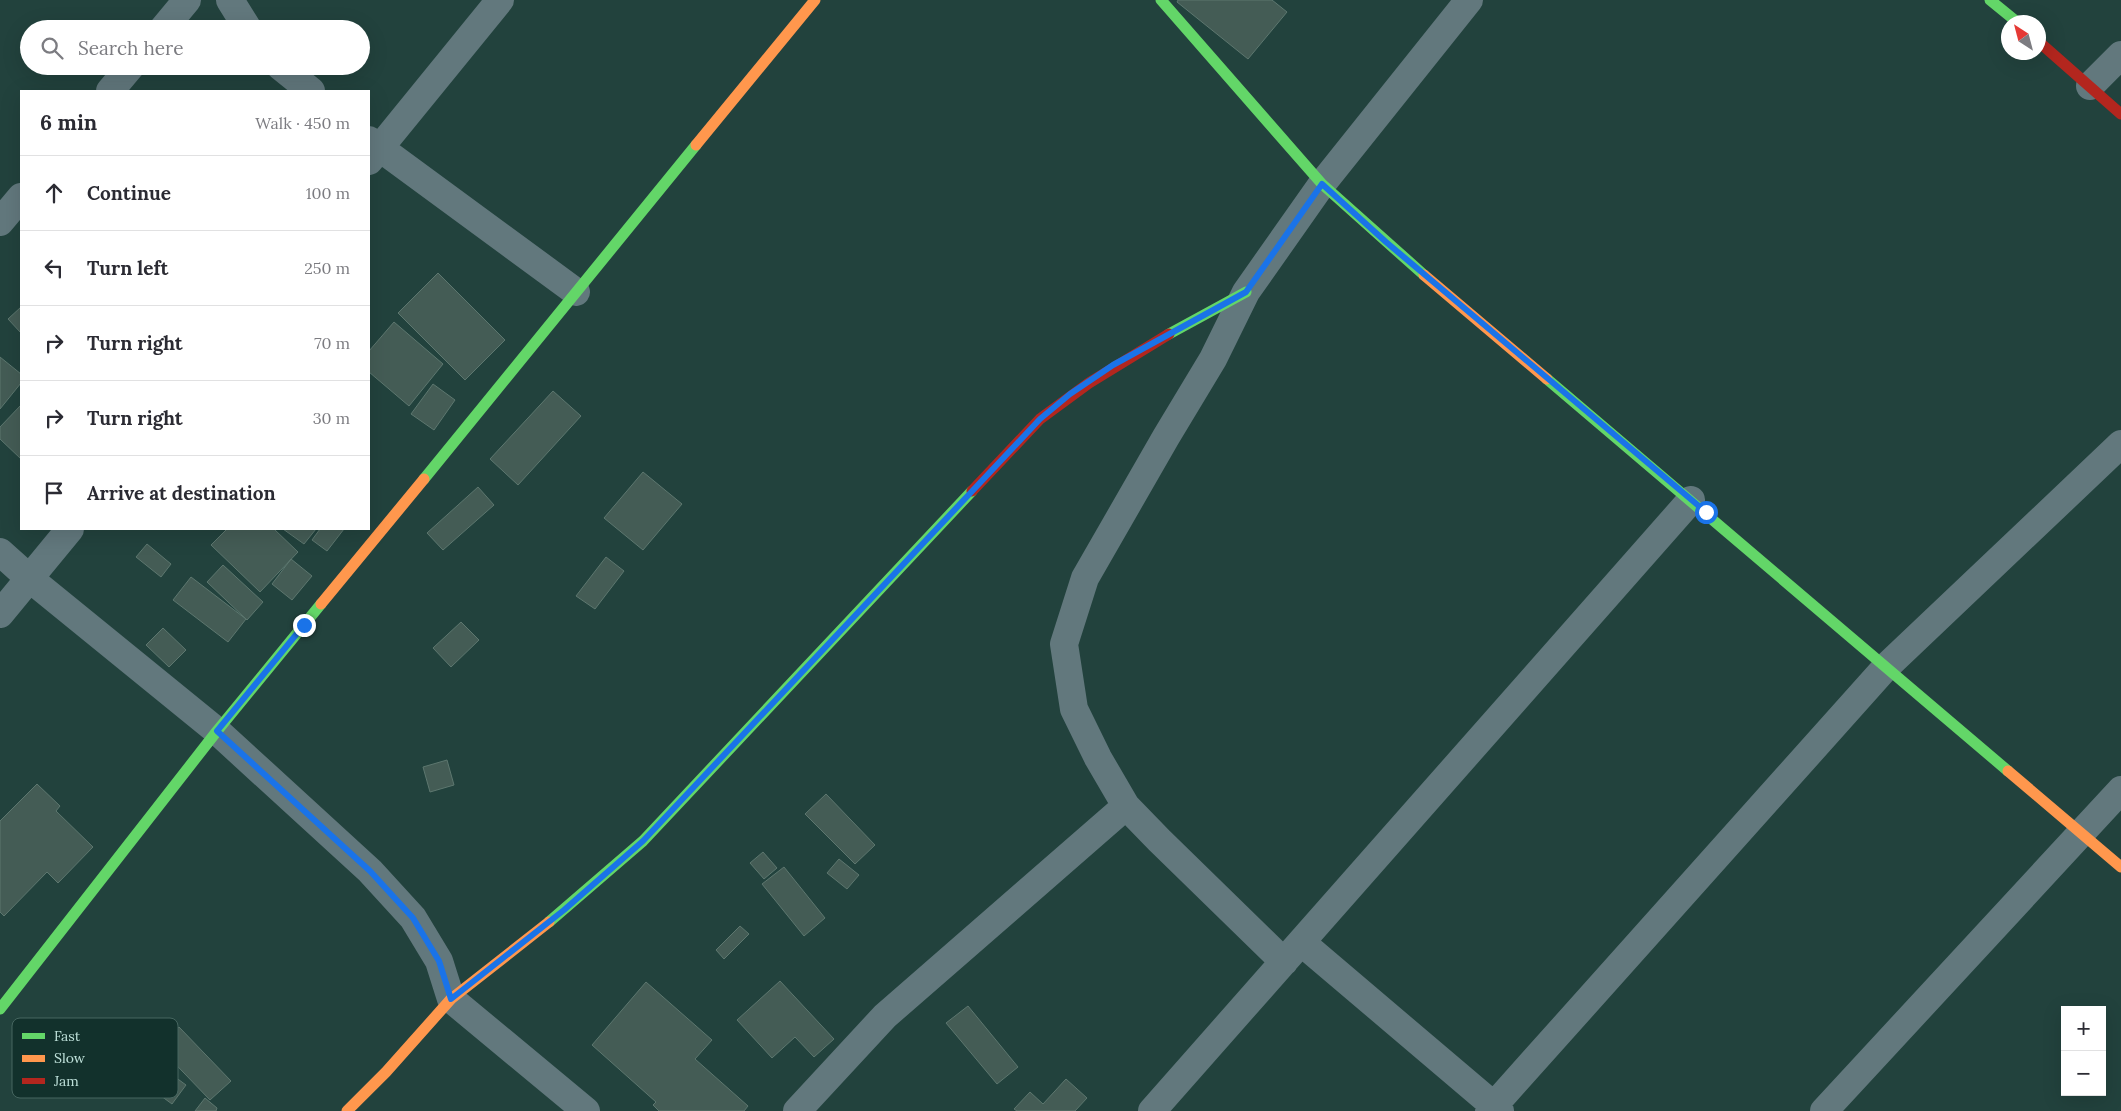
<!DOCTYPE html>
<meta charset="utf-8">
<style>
body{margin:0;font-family:Lora,serif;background:#f2f2f3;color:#2b2b33}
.controls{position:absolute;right:15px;bottom:15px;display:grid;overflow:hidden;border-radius:0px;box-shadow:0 5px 20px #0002}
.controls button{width:45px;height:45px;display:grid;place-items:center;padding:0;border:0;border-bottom:1px solid #e1e1e2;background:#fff;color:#2b2b33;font:25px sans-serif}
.compass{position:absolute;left:2001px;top:15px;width:45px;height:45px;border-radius:50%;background:#fff;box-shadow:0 5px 20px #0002;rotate:324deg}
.stop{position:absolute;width:15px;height:15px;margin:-11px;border:4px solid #1a73e8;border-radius:50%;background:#fff}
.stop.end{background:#1a73e8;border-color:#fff;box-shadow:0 1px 5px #0008}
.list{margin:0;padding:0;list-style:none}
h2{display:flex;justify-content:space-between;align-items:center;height:65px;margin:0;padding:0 20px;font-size:21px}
h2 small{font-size:16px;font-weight:400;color:#7c7c81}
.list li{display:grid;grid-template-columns:32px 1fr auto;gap:15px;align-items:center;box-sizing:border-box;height:75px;padding:0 20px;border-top:1px solid #e1e1e2}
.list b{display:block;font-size:19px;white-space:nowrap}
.list em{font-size:16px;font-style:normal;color:#7c7c81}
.icon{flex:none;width:28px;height:28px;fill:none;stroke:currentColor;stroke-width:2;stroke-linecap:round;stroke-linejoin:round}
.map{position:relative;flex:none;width:2121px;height:1111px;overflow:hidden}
.search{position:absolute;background:#fff;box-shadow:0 5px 20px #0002;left:20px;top:20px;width:350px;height:55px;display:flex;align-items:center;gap:12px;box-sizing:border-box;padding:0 18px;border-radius:28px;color:#7c7c81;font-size:19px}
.panel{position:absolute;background:#fff;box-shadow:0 5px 20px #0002;left:20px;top:90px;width:350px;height:440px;border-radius:0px}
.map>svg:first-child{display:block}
.building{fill:#445c55;stroke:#5d776f}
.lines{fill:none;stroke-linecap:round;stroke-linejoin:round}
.street{stroke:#62787d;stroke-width:28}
.fast{stroke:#63d668;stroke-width:11}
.slow{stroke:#ff974d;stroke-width:11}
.jam{stroke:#b3261e;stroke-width:11}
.route{stroke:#1a73e8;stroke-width:6}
.key{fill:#12312c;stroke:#466660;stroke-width:1}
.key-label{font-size:14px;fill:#bee0d9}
</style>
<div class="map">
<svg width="2121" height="1111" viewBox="0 0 2121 1111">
<rect width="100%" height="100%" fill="#22423d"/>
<path class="building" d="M1178,0H1272L1287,12L1248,59L1177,2Z
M438,273L505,340L465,380L398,313Z
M21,307V333L8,319Z
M394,322L443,364L409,406L369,372V351Z
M0,357L21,374V383L0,409Z
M433,384L455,400L434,430L411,414Z
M553,391L581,416L518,485L490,459Z
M21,405V459L0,439V427Z
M643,472L682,504L643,550L604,518Z
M478,487L494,505L443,550L427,533Z
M227,529H274L298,552L260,592L211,545Z
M283,529H316L304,544Z
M320,529H344L327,551L312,540Z
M147,544L171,564L161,577L136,557Z
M606,557L624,571L595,609L576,596Z
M291,559L312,576L292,600L272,584Z
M223,565L263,602L247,620L207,582Z
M191,577L246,619L228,642L173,600Z
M461,622L479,640L451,667L433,648Z
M163,628L186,650L169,667L146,645Z
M447,760L454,785L430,792L423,767Z
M37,784L60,806L56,811L93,847L58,883L47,872L4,916L0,912V821Z
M826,794L875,845L855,864L805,814Z
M763,852L777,868L764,879L750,863Z
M839,859L859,875L847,889L827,873Z
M784,867L825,918L804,936L762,884Z
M740,926L749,934L724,959L716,950Z
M780,981L834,1039L814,1057L795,1037L772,1058L737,1020Z
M646,982L712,1040L695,1059L748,1106L744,1111H659L653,1105L656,1102L592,1045Z
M968,1006L1018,1067L997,1084L946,1023Z
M179,1027L231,1081L210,1100L158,1046Z
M171,1074L186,1085L172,1104L157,1093Z
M1066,1079L1087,1098L1075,1111H1017L1014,1109L1030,1092L1043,1104Z
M205,1098L217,1108L216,1111H195Z"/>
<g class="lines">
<path class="street" d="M230,0L248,29
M163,29L187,0
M280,66L311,91
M2090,86L2121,55
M110,91L131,66
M369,140L576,292
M369,161L500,0
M0,222L21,197
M0,552L29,578L217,731L370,871L413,918L439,961L451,999L586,1111
M0,614L70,529
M1301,942L1500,1111
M1284,962L1159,840L1126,806L1098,758L1074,709L1064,644L1085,578L1166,437L1213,359L1246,292L1322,184L1469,0
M797,1111L885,1016L1126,806
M1152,1111L1691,500
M1489,1111L1886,667L2121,444
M1824,1111L2121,790"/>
<path class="fast" d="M1161,0L1322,184L1424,275
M1990,0L2017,22
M1169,334L1246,292
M1547,379L2008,771
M424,479L696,145
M549,922L643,841L972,491
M0,1009L217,731L321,604"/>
<path class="slow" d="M696,145L815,0
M1424,275L1547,379
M321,604L424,479
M2008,771L2121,867
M347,1111L386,1072L451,999L549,922"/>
<path class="jam" d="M2038,41L2121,114
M972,491L1040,419L1089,383L1169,334"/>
</g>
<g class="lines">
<path class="route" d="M304,625L217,731L370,871L413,918L439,961L451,999L564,910L643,841L1040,419L1070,394L1113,365L1246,292L1322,184L1386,242L1706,512"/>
</g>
<rect x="12" y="1018" width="166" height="80" rx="8" class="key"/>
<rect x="22" y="1033" width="23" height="6" fill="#63d668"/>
<rect x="22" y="1055" width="23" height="7" fill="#ff974d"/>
<rect x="22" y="1078" width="23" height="6" fill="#b3261e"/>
<g class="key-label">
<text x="54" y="1041">Fast</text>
<text x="54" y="1063">Slow</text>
<text x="54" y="1086">Jam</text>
</g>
</svg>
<div class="controls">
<button>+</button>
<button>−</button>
</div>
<svg class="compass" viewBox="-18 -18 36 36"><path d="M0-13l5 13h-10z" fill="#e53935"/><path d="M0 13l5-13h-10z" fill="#7c7c81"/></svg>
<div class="stop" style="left:1706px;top:512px"></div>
<div class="stop end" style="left:304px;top:625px"></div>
<div class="search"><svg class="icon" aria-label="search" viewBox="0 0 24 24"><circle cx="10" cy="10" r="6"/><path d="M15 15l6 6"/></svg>Search here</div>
<section class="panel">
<h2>6 min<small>Walk · 450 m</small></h2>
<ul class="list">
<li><svg class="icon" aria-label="ahead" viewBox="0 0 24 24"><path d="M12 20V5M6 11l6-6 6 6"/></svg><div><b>Continue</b></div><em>100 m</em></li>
<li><svg class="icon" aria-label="left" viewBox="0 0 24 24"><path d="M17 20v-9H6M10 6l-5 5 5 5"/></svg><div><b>Turn left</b></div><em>250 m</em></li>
<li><svg class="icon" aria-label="right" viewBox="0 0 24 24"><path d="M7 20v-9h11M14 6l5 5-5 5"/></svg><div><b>Turn right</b></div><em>70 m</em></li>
<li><svg class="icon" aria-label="right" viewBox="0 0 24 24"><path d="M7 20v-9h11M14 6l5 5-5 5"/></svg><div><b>Turn right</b></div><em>30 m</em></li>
<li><svg class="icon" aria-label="arrive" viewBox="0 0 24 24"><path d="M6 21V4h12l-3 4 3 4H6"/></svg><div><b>Arrive at destination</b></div></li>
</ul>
</section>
</div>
